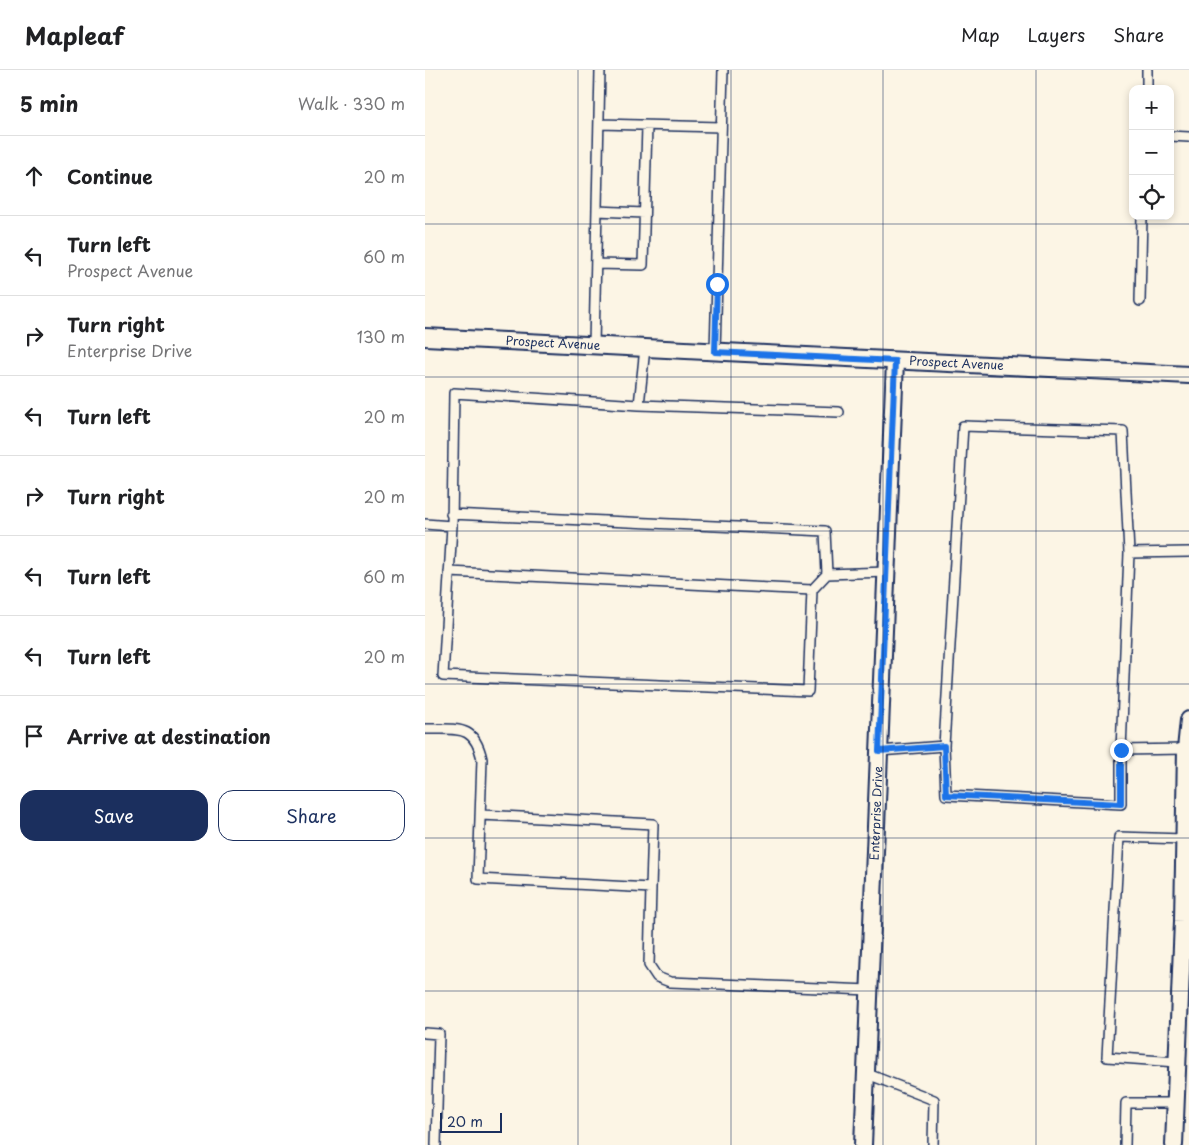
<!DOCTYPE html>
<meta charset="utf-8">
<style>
body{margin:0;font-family:"Playpen Sans",sans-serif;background:#f6f6f6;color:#202124}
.controls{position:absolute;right:15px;top:15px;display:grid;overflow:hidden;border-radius:10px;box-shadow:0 2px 8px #0003}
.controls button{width:45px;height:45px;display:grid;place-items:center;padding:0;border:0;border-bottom:1px solid #e0e0e0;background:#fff;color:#202124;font:25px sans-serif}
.scale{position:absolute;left:15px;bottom:12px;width:62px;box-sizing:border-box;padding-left:5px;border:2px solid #1b2f5e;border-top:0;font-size:14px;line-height:18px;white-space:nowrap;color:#1b2f5e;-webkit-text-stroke:4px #fcf5e5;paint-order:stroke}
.stop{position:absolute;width:15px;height:15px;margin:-11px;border:4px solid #1a73e8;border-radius:50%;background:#fff}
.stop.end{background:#1a73e8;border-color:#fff;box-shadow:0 1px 5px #0008}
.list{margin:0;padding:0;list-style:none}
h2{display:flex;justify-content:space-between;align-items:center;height:65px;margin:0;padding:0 20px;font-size:21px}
h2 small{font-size:16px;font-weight:400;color:#757577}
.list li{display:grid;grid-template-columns:32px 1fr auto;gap:15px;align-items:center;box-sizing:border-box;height:80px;padding:0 20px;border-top:1px solid #e0e0e0}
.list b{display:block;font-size:19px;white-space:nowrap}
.list p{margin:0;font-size:16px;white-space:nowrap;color:#757577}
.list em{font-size:16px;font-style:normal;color:#757577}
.actions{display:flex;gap:10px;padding:15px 20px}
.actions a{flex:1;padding:11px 0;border:1px solid #1b2f5e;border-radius:15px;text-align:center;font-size:18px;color:#1b2f5e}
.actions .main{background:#1b2f5e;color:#fff}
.icon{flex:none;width:28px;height:28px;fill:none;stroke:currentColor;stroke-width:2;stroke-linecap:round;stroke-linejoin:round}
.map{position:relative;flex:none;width:764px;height:1075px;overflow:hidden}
header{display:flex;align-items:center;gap:30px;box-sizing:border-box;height:70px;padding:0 25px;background:#fff;border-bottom:1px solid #e0e0e0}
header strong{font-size:24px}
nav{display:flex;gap:28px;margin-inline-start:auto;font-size:18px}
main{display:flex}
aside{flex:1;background:#fff}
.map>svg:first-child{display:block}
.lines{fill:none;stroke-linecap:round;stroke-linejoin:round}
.service-casing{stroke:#1b2f5e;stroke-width:12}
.minor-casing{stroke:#1b2f5e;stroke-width:20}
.service{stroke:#fcf5e5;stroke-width:9}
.minor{stroke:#fcf5e5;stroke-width:16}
.route{stroke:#1a73e8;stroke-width:6}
.grid{fill:none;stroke:#1b2f5e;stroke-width:1;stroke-opacity:0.55}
.labels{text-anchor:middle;stroke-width:5;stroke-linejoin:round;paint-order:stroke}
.street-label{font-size:12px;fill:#1b2f5e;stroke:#fcf5e5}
</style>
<header>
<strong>Mapleaf</strong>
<nav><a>Map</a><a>Layers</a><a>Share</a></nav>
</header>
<main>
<aside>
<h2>5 min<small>Walk · 330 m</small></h2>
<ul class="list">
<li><svg class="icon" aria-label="ahead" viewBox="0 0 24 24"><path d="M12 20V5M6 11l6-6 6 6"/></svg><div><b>Continue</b></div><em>20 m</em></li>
<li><svg class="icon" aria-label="left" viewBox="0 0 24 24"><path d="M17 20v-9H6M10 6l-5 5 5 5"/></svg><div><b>Turn left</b><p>Prospect Avenue</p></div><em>60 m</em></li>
<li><svg class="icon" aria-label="right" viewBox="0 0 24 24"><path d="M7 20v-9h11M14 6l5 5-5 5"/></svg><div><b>Turn right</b><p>Enterprise Drive</p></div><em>130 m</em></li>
<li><svg class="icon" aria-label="left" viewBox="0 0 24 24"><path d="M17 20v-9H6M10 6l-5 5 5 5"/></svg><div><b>Turn left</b></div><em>20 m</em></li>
<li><svg class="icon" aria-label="right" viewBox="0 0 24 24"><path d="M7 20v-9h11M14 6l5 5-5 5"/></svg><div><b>Turn right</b></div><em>20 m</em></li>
<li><svg class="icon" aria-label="left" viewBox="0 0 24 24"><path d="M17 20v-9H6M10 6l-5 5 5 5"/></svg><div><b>Turn left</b></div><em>60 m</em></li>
<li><svg class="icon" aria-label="left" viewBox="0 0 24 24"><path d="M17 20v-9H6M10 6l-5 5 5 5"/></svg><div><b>Turn left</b></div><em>20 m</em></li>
<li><svg class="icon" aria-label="arrive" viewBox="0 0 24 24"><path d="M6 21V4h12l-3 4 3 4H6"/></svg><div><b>Arrive at destination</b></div></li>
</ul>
<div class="actions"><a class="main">Save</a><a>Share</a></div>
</aside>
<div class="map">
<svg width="764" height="1075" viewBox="0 0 764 1075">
<rect width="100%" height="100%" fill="#fcf5e5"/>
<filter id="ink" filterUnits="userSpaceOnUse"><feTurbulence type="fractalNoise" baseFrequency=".02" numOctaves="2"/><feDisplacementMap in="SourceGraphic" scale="10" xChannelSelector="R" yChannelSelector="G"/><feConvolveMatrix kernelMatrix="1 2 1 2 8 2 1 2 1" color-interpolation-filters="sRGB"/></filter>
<g filter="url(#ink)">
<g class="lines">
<g class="service-casing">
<path id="service" d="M722,19V0
M174,54L296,57
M745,66L764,67
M172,141L219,143
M171,194L218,195L222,56
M715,231L717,146
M169,275L175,0
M220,278L214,335L29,323L27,456L18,606L383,621L387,520L402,504L462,502
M290,281L298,0
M214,335L414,342
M26,444L400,461L402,504
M0,454L27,456
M24,502L387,520
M0,659C32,660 49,653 57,689L53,809L226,818L224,895L232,907L245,912L445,920
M519,676L521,725L696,734V680L704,483
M696,680L761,679
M454,681L519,676L538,356L698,361L704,483L764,482
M56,745L228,754L226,818
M0,963L14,964L11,1075
M751,992L682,987L694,767L759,769
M440,1003L509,1030L508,1075
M700,1075L701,1033H750"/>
</g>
<g class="minor-casing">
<g id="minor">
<path id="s1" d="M0,267L764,305"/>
<path id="s2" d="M438,1075L470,291"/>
<path d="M749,1075L758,851L761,679L764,650"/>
</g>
</g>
<use href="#service" class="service"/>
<use href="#minor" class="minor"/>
</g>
</g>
<g class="lines" filter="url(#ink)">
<path class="route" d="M292,214L290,282L470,291L454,681L519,676L521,725L696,734V680"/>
</g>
<path class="grid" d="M153,0V1075M306,0V1075M458,0V1075M611,0V1075M0,154H764M0,307H764M0,461H764M0,614H764M0,768H764M0,921H764"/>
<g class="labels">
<g class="street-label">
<text dy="4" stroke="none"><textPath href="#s1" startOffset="128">Prospect Avenue</textPath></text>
<text dy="4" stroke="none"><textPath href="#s1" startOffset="532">Prospect Avenue</textPath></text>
<text dy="4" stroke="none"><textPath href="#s2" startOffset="332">Enterprise Drive</textPath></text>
</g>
</g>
</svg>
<div class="controls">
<button>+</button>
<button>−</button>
<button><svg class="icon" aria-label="locate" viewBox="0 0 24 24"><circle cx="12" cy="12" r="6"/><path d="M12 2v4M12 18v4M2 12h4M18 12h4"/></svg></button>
</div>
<div class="scale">20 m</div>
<div class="stop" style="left:292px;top:214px"></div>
<div class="stop end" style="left:696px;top:680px"></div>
</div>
</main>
